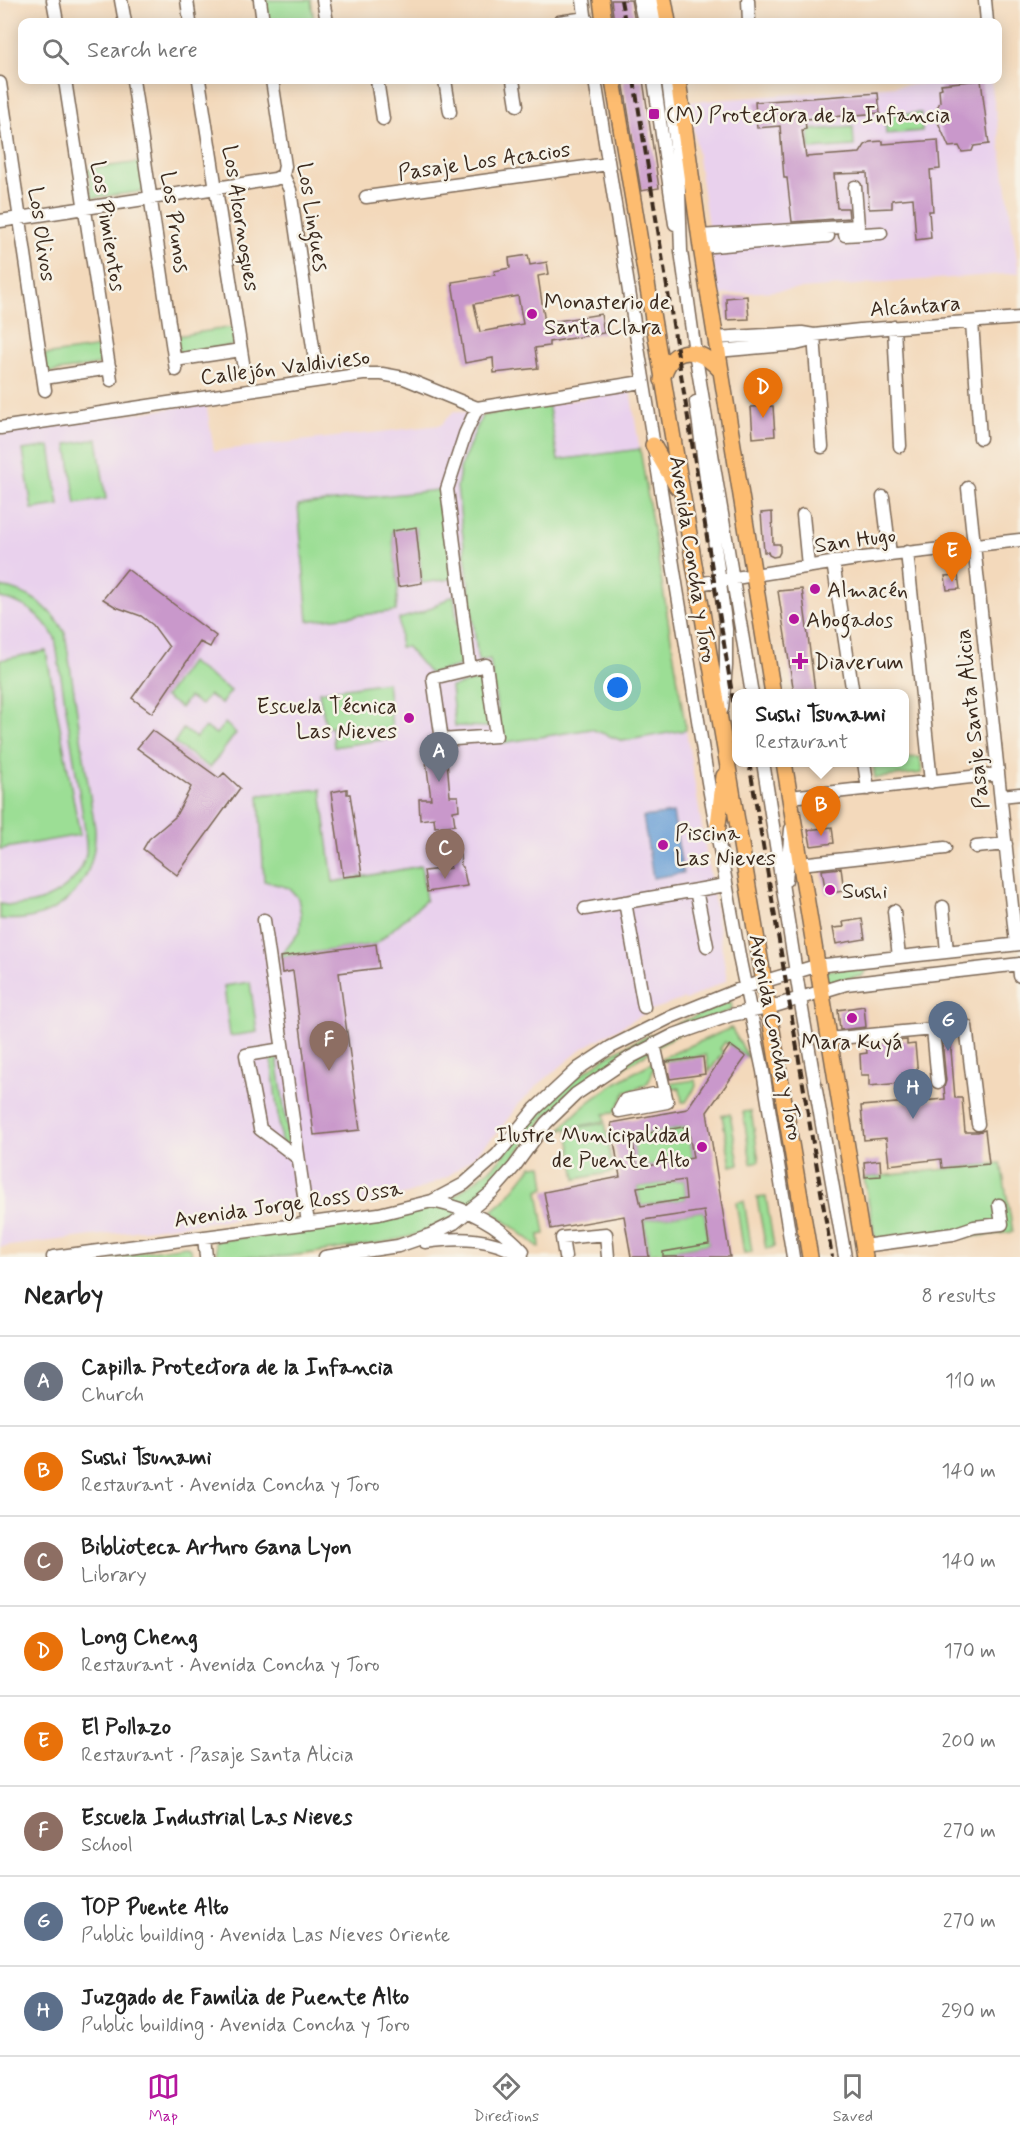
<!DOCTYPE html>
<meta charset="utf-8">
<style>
body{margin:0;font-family:Mynerve,sans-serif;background:#f6f6f6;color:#222}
.you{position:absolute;left:618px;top:688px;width:21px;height:21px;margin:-15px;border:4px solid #fff;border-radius:50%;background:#1a73e8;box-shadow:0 0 0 9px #1a73e833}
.badge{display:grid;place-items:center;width:39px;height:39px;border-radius:50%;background:#b5179e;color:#fff;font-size:20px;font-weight:700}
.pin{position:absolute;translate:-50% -50px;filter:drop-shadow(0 2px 3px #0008)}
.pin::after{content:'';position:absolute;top:32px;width:21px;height:18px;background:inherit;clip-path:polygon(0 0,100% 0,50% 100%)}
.popup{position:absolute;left:732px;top:689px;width:177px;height:78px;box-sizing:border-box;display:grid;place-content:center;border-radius:12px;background:#fff;filter:drop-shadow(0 2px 4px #0005);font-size:20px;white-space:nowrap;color:#767676}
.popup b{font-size:22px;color:#222}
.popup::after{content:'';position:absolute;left:50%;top:100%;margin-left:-12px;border:12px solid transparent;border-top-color:#fff}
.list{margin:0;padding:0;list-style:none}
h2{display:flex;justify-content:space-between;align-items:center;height:78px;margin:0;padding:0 24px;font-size:26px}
h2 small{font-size:20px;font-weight:400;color:#767676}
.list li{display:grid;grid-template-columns:39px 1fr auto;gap:18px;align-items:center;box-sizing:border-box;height:90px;padding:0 24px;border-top:2px solid #e0e0e0}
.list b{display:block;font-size:22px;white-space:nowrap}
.list p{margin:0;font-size:20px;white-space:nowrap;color:#767676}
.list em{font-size:20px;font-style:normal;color:#767676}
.icon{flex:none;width:33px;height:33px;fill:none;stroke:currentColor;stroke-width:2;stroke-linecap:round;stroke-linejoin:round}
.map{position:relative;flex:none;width:1020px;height:1257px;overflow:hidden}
.search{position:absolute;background:#fff;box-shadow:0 3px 15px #0003;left:18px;right:18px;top:18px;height:66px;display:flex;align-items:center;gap:15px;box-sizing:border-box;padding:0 21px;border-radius:12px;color:#767676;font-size:22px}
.sheet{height:798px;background:#fff}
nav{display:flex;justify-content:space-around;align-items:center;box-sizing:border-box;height:84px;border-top:2px solid #e0e0e0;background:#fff;font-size:16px;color:#767676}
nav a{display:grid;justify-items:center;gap:3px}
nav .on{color:#b5179e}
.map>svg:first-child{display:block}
.built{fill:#e9d1ed}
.green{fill:#9cde95;stroke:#6c845a;stroke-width:1.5}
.water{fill:#699fd6;stroke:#52647a;stroke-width:1.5}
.building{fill:#c998cb;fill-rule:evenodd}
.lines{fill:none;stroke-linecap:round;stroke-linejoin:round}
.minor-casing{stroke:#7b6755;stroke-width:15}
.major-casing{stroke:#7b6755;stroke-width:18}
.minor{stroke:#fff;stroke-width:12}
.major{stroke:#fdbc70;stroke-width:15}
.rail{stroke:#3b2a1e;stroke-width:4;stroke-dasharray:9 4.5;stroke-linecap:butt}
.poi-dot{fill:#b5179e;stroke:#f7f3e8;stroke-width:2}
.labels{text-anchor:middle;stroke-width:5;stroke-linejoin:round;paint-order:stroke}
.poi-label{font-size:22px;fill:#3b2a1e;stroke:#f7f3e8;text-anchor:start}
.street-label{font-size:22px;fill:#3b2a1e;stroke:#f7f3e8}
</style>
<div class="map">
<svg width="1020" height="1257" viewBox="0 0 1020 1257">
<rect width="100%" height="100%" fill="#f7f3e8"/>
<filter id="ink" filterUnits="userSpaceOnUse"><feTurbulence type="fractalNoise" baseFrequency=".0167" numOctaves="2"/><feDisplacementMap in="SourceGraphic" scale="12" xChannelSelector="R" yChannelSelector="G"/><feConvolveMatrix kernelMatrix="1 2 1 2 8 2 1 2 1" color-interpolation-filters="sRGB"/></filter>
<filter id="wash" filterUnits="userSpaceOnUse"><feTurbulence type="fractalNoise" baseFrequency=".008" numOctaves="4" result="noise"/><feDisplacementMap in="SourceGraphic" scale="24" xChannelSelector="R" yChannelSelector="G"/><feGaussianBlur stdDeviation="1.35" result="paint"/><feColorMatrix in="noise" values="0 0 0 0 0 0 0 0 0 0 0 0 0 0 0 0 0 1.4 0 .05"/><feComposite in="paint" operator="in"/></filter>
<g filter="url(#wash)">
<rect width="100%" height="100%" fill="#f3d9bb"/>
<path class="built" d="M973,80H991L1019,273L718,295L690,102Z
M630,390L727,980L686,1000L683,999L649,1011L583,1048L539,1084L518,1105L499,1131L473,1157L447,1177L408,1194L375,1202L0,1247V434L206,403L214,451L441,425L454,411L482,416Z"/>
<path class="green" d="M265,0H311L314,22H268Z
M921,113L922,131L886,134L885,115Z
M853,127L854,146L810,149L809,130Z
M141,162L146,191L92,198L88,169Z
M233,327L236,345L179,353L177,336Z
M101,347L103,364L47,373L44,355Z
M548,403L558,460L640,449L686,730L623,741L591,729L502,743L490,659L478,661L457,487L461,465L482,416Z
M97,439L106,499L76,504L67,444Z
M50,446L59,505L32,509L23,450Z
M447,489L458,578L422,583L416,528L392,531L398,587L396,611L308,621L298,505Z
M0,587C29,591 51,608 65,633L95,829C97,886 57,925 0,919V904C34,911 78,891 86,854C87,847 85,838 85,830L55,638C43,617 25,602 0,598Z
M454,595L462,665L430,674L407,647H400L399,619L423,612Z
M46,651L80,835L0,849V660Z
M190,662L231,691L221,704L209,695L201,705L189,697L181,708L165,697Z
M485,678L490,727L455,726L451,687Z
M387,682L393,738L334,747L332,727H326L319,692Z
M225,723L236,733L210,768L174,743L183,729L196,738L205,727L216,734Z
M920,757L922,773L875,778L873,763L905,762V758Z
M321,789L333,882L421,866L426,900L376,944L280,957L300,931L301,914L298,898L289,888L264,881L259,795Z
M898,962L900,964L867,969L862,976L824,983L822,971Z
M250,982L257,1032L230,1036L224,986Z
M731,1001L732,1010L698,1022L548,1114C520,1146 498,1184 464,1210C427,1239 382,1243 338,1249C317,1252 295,1256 274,1257C255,1257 237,1257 218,1257L215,1241L363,1222L441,1204L458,1194L495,1165L540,1112L573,1080L608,1056L634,1042Z
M731,1028L749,1058L725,1042L720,1049L723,1052L709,1072L706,1055L663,1061L662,1058Z
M274,1055L277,1057L289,1143L287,1145L281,1142L271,1057Z
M655,1061C651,1084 648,1086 626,1092L614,1113L604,1114L605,1121L560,1130C586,1099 621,1079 655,1061Z
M695,1080L696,1086L686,1102H682L680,1088L669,1089L668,1084Z
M751,1111L759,1161L751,1163L743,1112Z
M730,1114L739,1164L731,1166L722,1115Z
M605,1123L613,1172L576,1179L568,1129Z
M688,1126L693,1158L637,1168L632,1136Z
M1001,1163L1013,1232L877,1248L864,1178Z
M542,1165L545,1188L538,1191L545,1234L539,1235L540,1248L492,1211L504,1201L532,1166Z
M684,1180L686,1199L641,1206L637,1187Z
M766,1197L774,1247L766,1249L757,1198Z
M744,1201L752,1252L744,1253L736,1202Z
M704,1211L709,1244L649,1254L644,1220Z
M186,1246L191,1250L192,1257H106Z"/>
<path class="water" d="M673,813L683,873L653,878L643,817Z"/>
<g id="blocks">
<path class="building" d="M611,0H631L635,22H614Z
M623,80H643L659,188L641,191Z
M981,80L989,144L974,146L972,151L962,152L959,146L949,147L937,120V108L940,102L939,89L942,88L941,84Z
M878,93L880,113L805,119L806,129L802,130L806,157L860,153L865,145L870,142L883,141V144L938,140L940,169L930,170L933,211H929L931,238L916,240L913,198L892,200V208L869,209L867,173L834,174L837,208H848L849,218L792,222L787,178H784L780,126L757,128L755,102Z
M528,255L530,265L547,262L549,274L538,276L545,323L601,314L604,333L549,342V346L535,348L538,368L494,373L493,358L465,363L452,282L495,275L494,271L510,268L509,258ZM518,296L523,324L480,332L474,304Z
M747,296L749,319L727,320L726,298Z
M773,406L775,436L753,438L751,407Z
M772,512L773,544H780V552L778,556L773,557L769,555L768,552H764L761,513Z
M416,527L422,583L398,587L392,531Z
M127,569L216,636L210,647L200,642L152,713L132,698L169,647L153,625L141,616L116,607L103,599Z
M958,575L960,589L947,590L945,576Z
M802,589L815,691L794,693L778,591Z
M152,730L219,778L224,773L240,788L177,875L143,849L149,839L175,817L191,787L137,748Z
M441,756V760L447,761L450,796H458L459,810L453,811L455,825L435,827L434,818L420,820L419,799H431L426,761H431V757Z
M347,789V794H350L362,875L343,877L331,792Z
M832,827L834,843L811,846L808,830Z
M460,854L461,866L463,867L467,886L427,892L424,871L451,868L448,861L452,857Z
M841,868L844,891L826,894L822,870Z
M862,919L865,939L836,944L833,928L844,927L843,922Z
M376,944L379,968L339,973L360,1130L314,1135L293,971L282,973L280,957Z
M864,1006L866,1027L840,1030L838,1010Z
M950,1038L955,1098H962L965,1132H978L985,1130L989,1164L942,1168L941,1159L889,1165L886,1138L864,1140L861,1106L945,1099L944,1087L946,1081L942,1039Z
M907,1040V1045L915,1044L918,1076H911L912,1082L869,1086V1075H861L860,1054L867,1053L866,1044Z
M730,1045L746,1057L707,1112L730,1257H663V1252L709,1244L704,1211L644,1220L649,1257H631L624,1216L551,1229L544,1192L620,1177L611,1123L687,1109ZM688,1126L693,1158L637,1168L632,1136ZM684,1180L686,1199L641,1206L637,1187Z
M703,1057L705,1074L670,1079L666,1062Z
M880,1160L881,1176L865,1177L864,1162Z"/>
</g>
</g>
<g filter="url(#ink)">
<use href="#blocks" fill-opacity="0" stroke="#7b6755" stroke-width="1.5"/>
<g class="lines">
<g class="minor-casing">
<path id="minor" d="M53,0L57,22
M121,0L125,22
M187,0L190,22
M260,0L263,22
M323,0L327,22
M583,0L586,22
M639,0L644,22
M651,0L656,22
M748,0L749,22
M985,0L987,22
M559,22L586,18
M65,80L111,380
M133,80L176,370
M199,80L243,363
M272,80L285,166L283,175L290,190L315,361
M377,80L383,119
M445,80L450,112
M513,80L517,105
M595,80L708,782L740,961L763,1071L793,1257
M654,80L675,224
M668,80L678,163L681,251L695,352L752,694
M0,83L45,390
M366,197L608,164
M0,221L275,179L283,175
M845,235L881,233
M699,236L858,226L855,187
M701,247L828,236
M972,322L980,438
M894,327L900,446
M814,335L822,447
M715,338L802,333L814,335L860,330L1020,318
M717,351L796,344L808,341L814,335
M175,360L241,350
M44,378L110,368
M696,402L726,629V666L722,709
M0,428L363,374H382L404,378L477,408L642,382
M968,488L1016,944
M883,497L890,554
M803,515L808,566
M907,552L931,782
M833,562L853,694
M697,584L863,558L1020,540
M470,669L433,678L442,740L496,736L486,665L470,669L447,489L465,434L477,408
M763,762L800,998L845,1257
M864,762L868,789
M1001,796L1020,794
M790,797L998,774
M976,847L1006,844
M800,864L945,848
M786,880L791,829
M696,890L707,946
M625,902L644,1007
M943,907L947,952
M585,909L726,885
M894,911L899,957
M264,920L308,1223
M1019,964L1020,976
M933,1029L938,1082
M828,1039L966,1026L978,1124
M654,1044L667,1102L619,1111L625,1100L664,1092
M282,1049L246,1055L260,1129L298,1158
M432,1201C469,1209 497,1223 523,1251
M204,1237L206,1257
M425,1242C459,1237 494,1237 522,1257
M863,1246L953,1234L974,1227L1002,1224L999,1205
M53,1257L379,1214L432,1201L464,1184L497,1155L535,1109L579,1068L611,1047L671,1017L745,987L816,966L1020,944
M325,1257L398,1246L430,1235L454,1223L492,1192L514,1167L546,1123L576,1094L631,1057L674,1035L731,1015L768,1008L846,984L1020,964
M565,1257L562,1238L606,1234L608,1257"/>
</g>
<g class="major-casing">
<path id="major" d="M601,0L604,22
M664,0L668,22
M613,80L810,1257
M678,80L701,247L773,694
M662,380C672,342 699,347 721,371
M653,445L677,487
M784,762L865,1257
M717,833L724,776"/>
</g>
<use href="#minor" class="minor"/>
<use href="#major" class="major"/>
<path class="rail" d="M621,0L625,22
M634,80L737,725
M749,762L832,1257"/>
</g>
</g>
<g class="poi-dot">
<rect x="648" y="108" width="12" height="12" rx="3"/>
<circle cx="532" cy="314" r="6"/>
<circle cx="815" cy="589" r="6"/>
<circle cx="794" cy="619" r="6"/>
<path d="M797 652h6v6h6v6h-6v6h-6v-6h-6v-6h6z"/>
<circle cx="409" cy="718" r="6"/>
<circle cx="663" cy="845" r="6"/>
<circle cx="830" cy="890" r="6"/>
<circle cx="852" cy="1018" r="6"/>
<circle cx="702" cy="1147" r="6"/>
</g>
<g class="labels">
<g class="poi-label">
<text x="666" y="122">(M) Protectora de la Infancia</text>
<text x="544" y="309">Monasterio de<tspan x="544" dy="25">Santa Clara</tspan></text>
<text x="827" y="597">Almacén</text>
<text x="806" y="627">Abogados</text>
<text x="814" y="669">Diaverum</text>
<text x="397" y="713" text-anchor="end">Escuela Técnica<tspan x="397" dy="25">Las Nieves</tspan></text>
<text x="675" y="840">Piscina<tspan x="675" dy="25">Las Nieves</tspan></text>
<text x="842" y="898">Sushi</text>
<text x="852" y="1049" text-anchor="middle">Mara Kuyá</text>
<text x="690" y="1142" text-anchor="end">Ilustre Municipalidad<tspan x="690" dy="25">de Puente Alto</tspan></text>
</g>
<g class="street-label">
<text transform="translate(484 160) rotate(-8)" y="8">Pasaje Los Acacios</text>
<text transform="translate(314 217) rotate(81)" y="8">Los Lingues</text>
<text transform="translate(242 218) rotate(81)" y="8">Los Alcornoques</text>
<text transform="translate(176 222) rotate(82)" y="8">Los Prunos</text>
<text transform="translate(109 226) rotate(81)" y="8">Los Pimientos</text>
<text transform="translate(43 234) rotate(82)" y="8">Los Olivos</text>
<text transform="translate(915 305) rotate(-4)" y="8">Alcántara</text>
<text transform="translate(285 366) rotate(-7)" y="8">Callejón Valdivieso</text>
<text transform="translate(855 539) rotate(-8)" y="8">San Hugo</text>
<text transform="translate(694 559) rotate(81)" y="8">Avenida Concha y Toro</text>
<text transform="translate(971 719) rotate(-96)" y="8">Pasaje Santa Alicia</text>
<text transform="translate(777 1037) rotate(79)" y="8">Avenida Concha y Toro</text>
<text transform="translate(288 1203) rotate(-8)" y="8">Avenida Jorge Ross Ossa</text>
</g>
</g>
</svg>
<div class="you"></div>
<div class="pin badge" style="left:439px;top:782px;background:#6b7280">A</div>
<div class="pin badge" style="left:821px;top:836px;background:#e8710a">B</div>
<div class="popup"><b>Sushi Tsunami</b>Restaurant</div>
<div class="pin badge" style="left:445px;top:879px;background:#8d6e63">C</div>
<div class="pin badge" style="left:763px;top:418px;background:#e8710a">D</div>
<div class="pin badge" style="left:952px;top:582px;background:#e8710a">E</div>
<div class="pin badge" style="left:329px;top:1071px;background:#8d6e63">F</div>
<div class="pin badge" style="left:948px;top:1051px;background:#5c6f8a">G</div>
<div class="pin badge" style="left:913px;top:1119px;background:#5c6f8a">H</div>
<div class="search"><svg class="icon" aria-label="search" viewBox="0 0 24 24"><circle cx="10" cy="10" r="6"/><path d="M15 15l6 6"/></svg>Search here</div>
</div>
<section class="sheet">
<h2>Nearby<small>8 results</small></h2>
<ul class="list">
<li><span class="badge" style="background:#6b7280">A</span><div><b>Capilla Protectora de la Infancia</b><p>Church</p></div><em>110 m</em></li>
<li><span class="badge" style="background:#e8710a">B</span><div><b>Sushi Tsunami</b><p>Restaurant · Avenida Concha y Toro</p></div><em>140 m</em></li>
<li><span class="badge" style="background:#8d6e63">C</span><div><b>Biblioteca Arturo Gana Lyon</b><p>Library</p></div><em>140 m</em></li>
<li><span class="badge" style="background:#e8710a">D</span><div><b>Long Cheng</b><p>Restaurant · Avenida Concha y Toro</p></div><em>170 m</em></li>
<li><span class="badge" style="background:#e8710a">E</span><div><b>El Pollazo</b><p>Restaurant · Pasaje Santa Alicia</p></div><em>200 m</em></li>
<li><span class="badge" style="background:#8d6e63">F</span><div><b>Escuela Industrial Las Nieves</b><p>School</p></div><em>270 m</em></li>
<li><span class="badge" style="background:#5c6f8a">G</span><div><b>TOP Puente Alto</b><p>Public building · Avenida Las Nieves Oriente</p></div><em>270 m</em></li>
<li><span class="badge" style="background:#5c6f8a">H</span><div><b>Juzgado de Familia de Puente Alto</b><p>Public building · Avenida Concha y Toro</p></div><em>290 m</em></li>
</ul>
</section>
<nav>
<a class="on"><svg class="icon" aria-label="map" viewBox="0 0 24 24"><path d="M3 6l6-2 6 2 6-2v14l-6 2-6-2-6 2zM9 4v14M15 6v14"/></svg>Map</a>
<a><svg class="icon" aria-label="directions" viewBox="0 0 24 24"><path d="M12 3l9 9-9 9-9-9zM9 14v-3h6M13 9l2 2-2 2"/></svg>Directions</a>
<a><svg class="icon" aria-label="saved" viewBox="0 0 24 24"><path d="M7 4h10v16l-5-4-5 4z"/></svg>Saved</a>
</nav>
